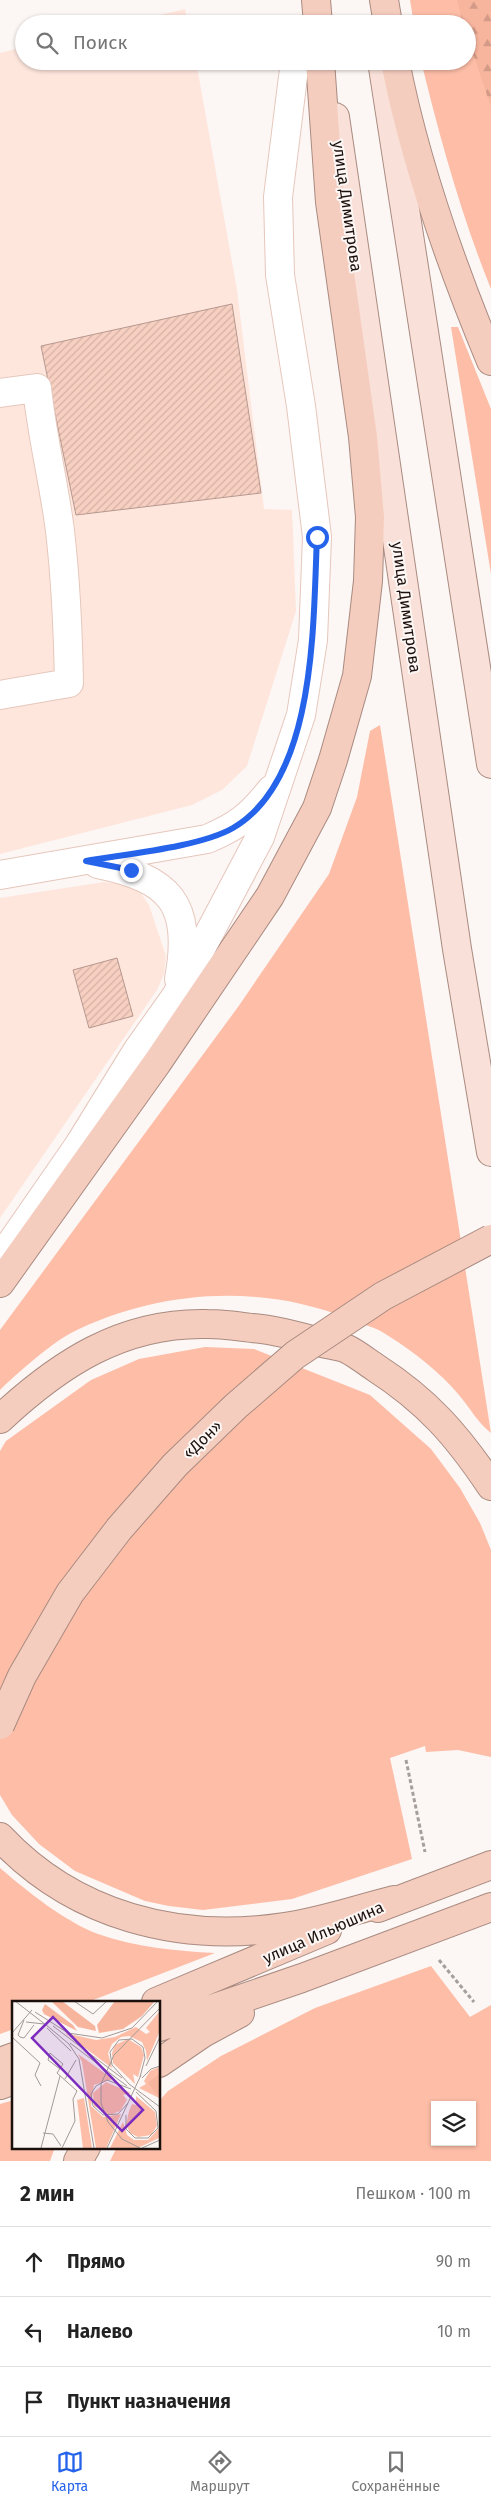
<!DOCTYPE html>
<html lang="ru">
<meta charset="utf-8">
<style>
body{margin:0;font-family:"Fira Sans",sans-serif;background:#f2f2f2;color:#222}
.controls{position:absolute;right:15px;bottom:15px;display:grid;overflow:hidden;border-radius:0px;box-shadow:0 1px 4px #0004}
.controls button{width:45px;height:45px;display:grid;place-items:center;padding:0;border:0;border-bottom:1px solid #e0e0e0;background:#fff;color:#222;font:25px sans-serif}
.stop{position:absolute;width:15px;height:15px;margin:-11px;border:4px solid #2563eb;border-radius:50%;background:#fff}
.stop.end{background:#2563eb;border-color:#fff;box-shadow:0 1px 5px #0008}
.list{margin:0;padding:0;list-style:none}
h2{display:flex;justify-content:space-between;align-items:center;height:65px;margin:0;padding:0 20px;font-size:21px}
h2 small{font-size:16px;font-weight:400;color:#767676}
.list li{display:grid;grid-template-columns:32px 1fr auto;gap:15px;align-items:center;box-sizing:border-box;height:70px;padding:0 20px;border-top:1px solid #e0e0e0}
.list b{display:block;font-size:19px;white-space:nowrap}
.list em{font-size:16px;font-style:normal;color:#767676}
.icon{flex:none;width:28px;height:28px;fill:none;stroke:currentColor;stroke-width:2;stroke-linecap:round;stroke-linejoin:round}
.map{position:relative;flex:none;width:491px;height:2161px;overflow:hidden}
.search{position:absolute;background:#fff;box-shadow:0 1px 4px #0004;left:15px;right:15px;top:15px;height:55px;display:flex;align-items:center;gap:12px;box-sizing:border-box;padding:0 18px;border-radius:28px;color:#767676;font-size:19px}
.sheet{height:275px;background:#fff}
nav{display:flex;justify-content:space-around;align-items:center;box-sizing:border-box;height:70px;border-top:1px solid #e0e0e0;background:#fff;font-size:14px;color:#767676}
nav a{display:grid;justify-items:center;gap:2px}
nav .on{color:#2563eb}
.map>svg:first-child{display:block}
.built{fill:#fee6dd}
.grass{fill:#fdbda7;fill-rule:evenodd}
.forest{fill:url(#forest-firs)}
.building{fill:url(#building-hatch);stroke:#b6988e}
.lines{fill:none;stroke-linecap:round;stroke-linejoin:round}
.minor-casing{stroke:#e6c7bc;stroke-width:30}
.major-casing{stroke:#a98b80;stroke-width:30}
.highway-casing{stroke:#a98b80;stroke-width:30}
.path{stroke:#a79f9d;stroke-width:3;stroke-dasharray:4 2.5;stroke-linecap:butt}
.minor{stroke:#fff;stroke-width:28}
.major{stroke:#f9e1d9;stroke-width:28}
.highway{stroke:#f5cdbf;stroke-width:28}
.highway-bridge-casing{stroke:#a98b80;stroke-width:30;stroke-linecap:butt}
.highway-bridge{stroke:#f5cdbf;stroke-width:28}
.route{stroke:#2563eb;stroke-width:6}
.labels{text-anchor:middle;stroke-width:4;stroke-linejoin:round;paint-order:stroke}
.street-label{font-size:16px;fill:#1b100c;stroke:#fcf6f4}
.inset-road{fill:none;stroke:#a29a97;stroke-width:1}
.view{fill:#7b2cbf;fill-opacity:0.15;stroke:#7b2cbf;stroke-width:2.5}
.inset-edge{fill:none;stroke:#1b100c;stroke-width:2.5}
</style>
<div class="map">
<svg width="491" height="2161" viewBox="0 0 491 2161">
<defs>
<pattern id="forest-firs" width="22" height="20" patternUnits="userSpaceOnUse" patternTransform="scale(1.25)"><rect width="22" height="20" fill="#f7b59e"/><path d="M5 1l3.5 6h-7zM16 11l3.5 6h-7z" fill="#d39b87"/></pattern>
<pattern id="building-hatch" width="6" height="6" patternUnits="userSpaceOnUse" patternTransform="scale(1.25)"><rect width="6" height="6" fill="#f8d0c2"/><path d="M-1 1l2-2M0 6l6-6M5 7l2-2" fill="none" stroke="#d4b2a6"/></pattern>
</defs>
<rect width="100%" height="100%" fill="#fcf6f4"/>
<path class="built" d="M185,9L188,24H123Z
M24,47V61H196L237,290L264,509L292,510L296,611L247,766L222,790L192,805L0,854V53Z
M104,882L127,885L140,892L149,905L166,956L164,974L157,990L0,1218V898Z"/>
<path class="grass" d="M410,0H491V289C461,215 440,138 421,61H467V24H414Z
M451,327H458L491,409V574Z
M380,725L491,1433C478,1423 470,1408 459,1395C440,1372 413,1351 387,1335C376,1327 361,1324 349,1319C260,1283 157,1290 71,1333C53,1342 15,1375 0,1390V1330L238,1007L329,874L357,797L370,731Z
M205,1347L254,1349L370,1395L431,1449L460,1488L480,1523L491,1550V1757L458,1750L426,1752L425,1746L390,1758L412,1859L292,1899L203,1910L169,1906L145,1901L75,1871L39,1844L12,1815L0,1795V1451L6,1441L91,1380L139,1359Z
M0,1868C28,1892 64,1921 98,1934C135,1947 176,1951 215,1953L88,2002H14V2029L0,2034Z
M431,1966L470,2017L491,2005V2161H110L117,2147H159V2101L168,2091L221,2056L315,2008ZM435,2105H472V2142H435Z
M14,2100V2147H55L50,2161H0V2104Z"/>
<path class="forest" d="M457,0H491V107L467,36V24H463Z"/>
<path class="building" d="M232,304L261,493L76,515L41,346Z
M117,958L133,1016L89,1028L73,970Z"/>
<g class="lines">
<g class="minor-casing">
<path id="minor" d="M0,393L37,388C42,437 54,483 60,531C66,582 68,632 69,683L0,695
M98,864C170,879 193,903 179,979
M0,875L207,839C238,826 250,816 271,790
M0,1259L79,1145L137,1051L176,996L260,837L301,715L313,640L317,537L301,406L280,275L278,197L295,61"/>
</g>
<g class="major-casing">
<path id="major" d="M382,61L491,764
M335,117L457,949L491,1152"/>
</g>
<g class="highway-casing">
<path id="highway" d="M316,0L318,24
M384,0L388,24
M395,61C415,164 451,265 491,361
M0,1283L157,1063L270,896L317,808L333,760L357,676L368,581L370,517L363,437L330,202L320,61
M0,1419C59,1364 122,1322 207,1324C222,1324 237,1326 252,1328C276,1330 298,1336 322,1343C330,1345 340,1346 347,1349C357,1354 367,1362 376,1368C427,1401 457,1435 491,1486
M0,1837C74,1916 179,1943 284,1927C321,1922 358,1909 394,1900
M378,1908L491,1865
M156,2002L327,1930
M159,2027L302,1978L491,1907
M0,2062L14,2057
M159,2063L203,2033L240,2013
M0,2085L14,2080
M78,2161L86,2147"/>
</g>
<path class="path" d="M406,1760L425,1852
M439,1960L474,2002"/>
<use href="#minor" class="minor"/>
<use href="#major" class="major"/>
<use href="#highway" class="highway"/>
<g class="highway-bridge-casing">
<path id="highway-bridge" d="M0,1725L22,1676L70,1593L119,1529L175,1465L236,1406L295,1355L383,1296L491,1239"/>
</g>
<use href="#highway-bridge" class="highway-bridge"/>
</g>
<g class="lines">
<path class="route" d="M131,870L86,861C126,854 200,847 233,828C317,779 313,622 317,537"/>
</g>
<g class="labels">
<g class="street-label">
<text transform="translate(348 206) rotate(82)" y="6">улица Димитрова</text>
<text transform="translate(407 607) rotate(82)" y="6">улица Димитрова</text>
<text transform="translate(202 1439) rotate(-44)" y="6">«Дон»</text>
<text transform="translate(323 1932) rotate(-24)" y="6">улица Ильюшина</text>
</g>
</g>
<g transform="translate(12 2001)">
<rect width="148" height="148" fill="#fcf6f4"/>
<path d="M147,11V32L135,60L134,50L130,41L117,35L109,36L100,43L96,52L100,67L53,32L84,39L103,36L124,26L134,33L138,31L134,27ZM116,38L129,46L132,54L126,76L121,73L123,83L101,62L100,52L103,44ZM66,53L101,78L82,84L79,105L91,116L109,113L94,147H84L70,61ZM147,66V97L127,87L134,83L132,80L138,70ZM94,81L119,92L111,94L115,99L108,110L98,114L82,105L81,92ZM124,95L143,111L145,125L139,134L126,136L118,132L114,124L117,110L120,103L124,104ZM72,97L80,147H71L65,99ZM111,121L115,134L122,139H136L147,127V137L126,147H98Z" fill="#fdbda7"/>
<path d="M39,0H50L83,25L84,30L66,26ZM103,0H143L130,15L111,28L87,32L85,24ZM33,3L61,24L65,30L32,13L30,9ZM147,73V96L136,82Z" fill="#f7b59e"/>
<path class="inset-road" d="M3,0L34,24M62,0L81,13L95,0M23,11L56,32L90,37L120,27L146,0M12,19L6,34L8,36L12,37L22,24M14,21L32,23M33,23L57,43L67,58L82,147M41,25L110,77M35,27L59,50M0,32L20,9M0,36L28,62L23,74L29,85M58,42L115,85M134,65L148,36M48,68L36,59L38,52L51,63L45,72L65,90L61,98L63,120L50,147M128,76L133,57L131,46L120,38L107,39L98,51L100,64L117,83L148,106M130,77L139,68L148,65M53,78L64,59M116,102L106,113L91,114L81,105L79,93L84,85L95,79L119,88M114,114V128L123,137H136L146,127L144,110L124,91M31,132L41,133L49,145M29,147L48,75M95,147L129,74M128,147L110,138L96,121L89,102V83L102,54L148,7M130,147L148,139"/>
<path class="view" d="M41,16L131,109L110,130L20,37Z"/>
<rect width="148" height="148" class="inset-edge"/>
</g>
</svg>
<div class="controls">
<button><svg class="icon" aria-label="layers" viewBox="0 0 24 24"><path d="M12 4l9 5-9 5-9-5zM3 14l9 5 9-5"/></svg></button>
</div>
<div class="stop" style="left:317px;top:537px"></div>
<div class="stop end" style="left:131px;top:870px"></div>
<div class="search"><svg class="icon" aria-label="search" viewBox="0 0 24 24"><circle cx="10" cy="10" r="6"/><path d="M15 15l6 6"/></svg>Поиск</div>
</div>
<section class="sheet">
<h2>2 мин<small>Пешком · 100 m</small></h2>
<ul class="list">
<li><svg class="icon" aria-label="ahead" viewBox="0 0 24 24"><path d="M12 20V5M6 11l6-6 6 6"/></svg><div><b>Прямо</b></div><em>90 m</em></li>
<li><svg class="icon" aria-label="left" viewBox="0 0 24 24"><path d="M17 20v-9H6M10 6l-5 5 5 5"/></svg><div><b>Налево</b></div><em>10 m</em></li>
<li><svg class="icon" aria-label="arrive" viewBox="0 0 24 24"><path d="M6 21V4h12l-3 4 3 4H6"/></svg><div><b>Пункт назначения</b></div></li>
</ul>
</section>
<nav>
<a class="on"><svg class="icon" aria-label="map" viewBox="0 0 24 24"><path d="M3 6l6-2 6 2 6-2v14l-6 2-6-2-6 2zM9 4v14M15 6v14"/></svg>Карта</a>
<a><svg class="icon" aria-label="directions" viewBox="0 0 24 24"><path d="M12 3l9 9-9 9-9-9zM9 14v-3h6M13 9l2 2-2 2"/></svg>Маршрут</a>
<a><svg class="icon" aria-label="saved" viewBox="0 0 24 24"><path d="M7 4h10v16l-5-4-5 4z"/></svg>Сохранённые</a>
</nav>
